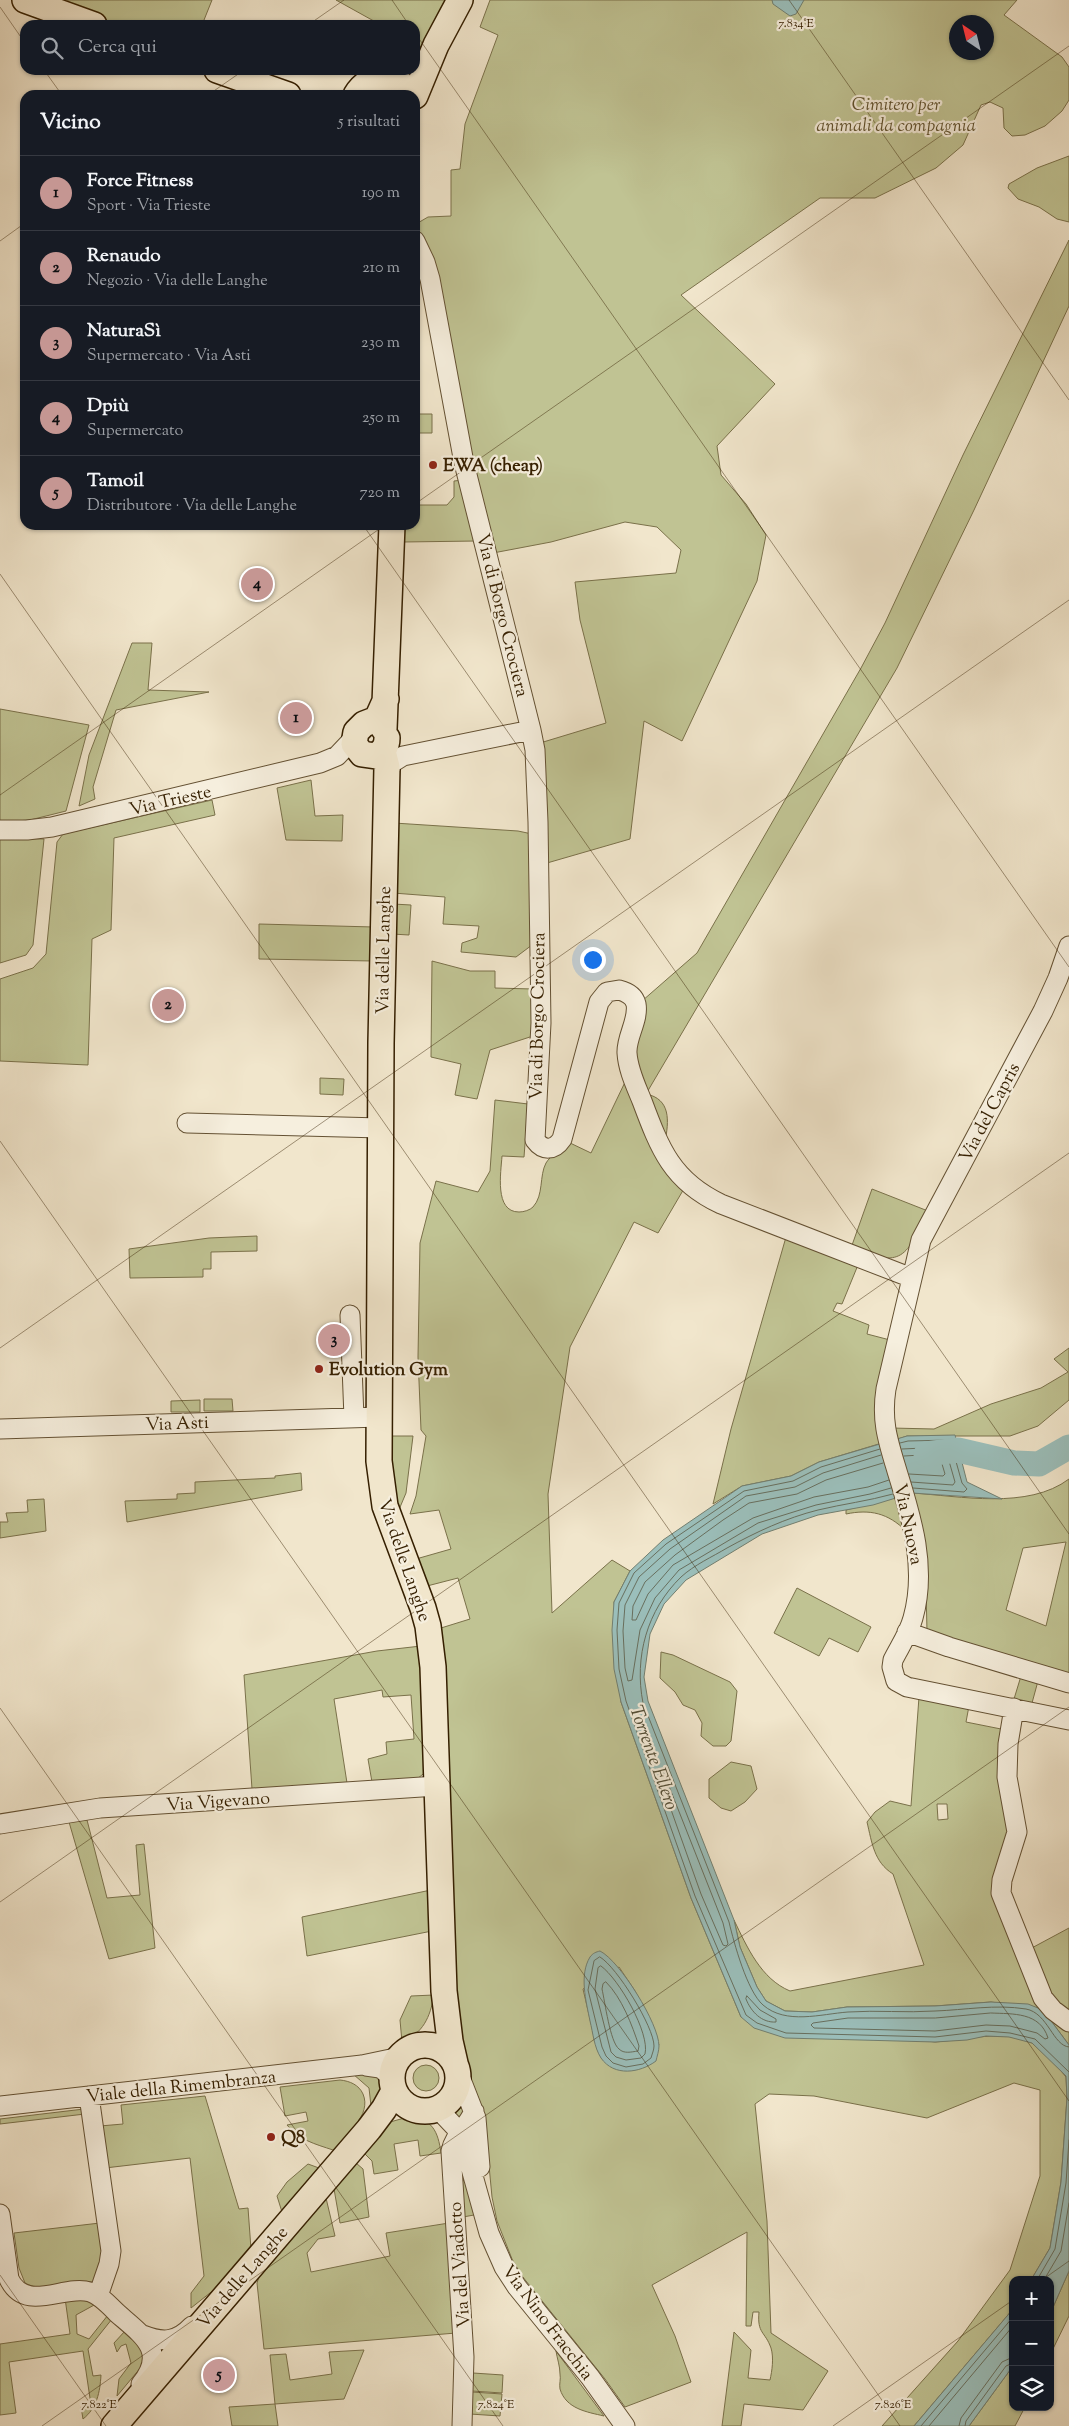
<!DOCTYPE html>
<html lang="it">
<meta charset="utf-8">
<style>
body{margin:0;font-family:"Sorts Mill Goudy",serif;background:#20242c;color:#f1f3f6}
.controls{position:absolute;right:15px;bottom:15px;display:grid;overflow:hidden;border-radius:10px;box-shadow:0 1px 4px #0004}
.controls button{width:45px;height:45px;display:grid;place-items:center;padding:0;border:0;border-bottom:1px solid #363941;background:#171b24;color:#f1f3f6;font:25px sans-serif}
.compass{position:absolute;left:949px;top:15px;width:45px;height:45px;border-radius:50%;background:#171b24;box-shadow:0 1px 4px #0004;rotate:325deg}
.you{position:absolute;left:592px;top:959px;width:18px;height:18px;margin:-12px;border:4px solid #fff;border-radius:50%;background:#1a73e8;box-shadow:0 0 0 8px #1a73e833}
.badge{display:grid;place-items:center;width:32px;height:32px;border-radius:50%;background:#c59692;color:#111;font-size:16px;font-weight:700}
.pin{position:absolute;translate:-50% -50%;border:2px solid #fff;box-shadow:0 1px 5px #0006}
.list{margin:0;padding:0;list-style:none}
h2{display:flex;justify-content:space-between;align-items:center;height:65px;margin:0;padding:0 20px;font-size:21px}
h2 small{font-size:16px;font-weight:400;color:#9ea1a6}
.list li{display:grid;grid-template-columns:32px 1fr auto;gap:15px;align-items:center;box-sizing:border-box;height:75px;padding:0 20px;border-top:1px solid #363941}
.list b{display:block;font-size:19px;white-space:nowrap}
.list p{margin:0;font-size:16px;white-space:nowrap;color:#9ea1a6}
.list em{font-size:16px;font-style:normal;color:#9ea1a6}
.icon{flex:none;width:28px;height:28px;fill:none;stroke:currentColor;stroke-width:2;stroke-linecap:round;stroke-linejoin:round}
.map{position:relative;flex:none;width:1069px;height:2426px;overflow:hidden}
.search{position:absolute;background:#171b24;box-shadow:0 1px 4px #0004;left:20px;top:20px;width:400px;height:55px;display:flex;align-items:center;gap:12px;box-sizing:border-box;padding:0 18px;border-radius:15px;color:#9ea1a6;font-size:19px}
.panel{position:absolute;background:#171b24;box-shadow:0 1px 4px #0004;left:20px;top:90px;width:400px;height:440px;border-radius:15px}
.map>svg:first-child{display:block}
.green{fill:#c0c393;stroke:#7a714a;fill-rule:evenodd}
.water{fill:#9bbfbb;stroke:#727f70}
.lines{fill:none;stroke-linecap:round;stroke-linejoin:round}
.shore{stroke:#686f5e;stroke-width:1}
.river{stroke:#9bbfbb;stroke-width:25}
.minor-casing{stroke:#645133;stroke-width:21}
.major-casing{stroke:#351f00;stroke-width:28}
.minor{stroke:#f6efde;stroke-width:19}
.major{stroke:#f1e6cc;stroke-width:25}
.ticks{fill:none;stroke:#351f00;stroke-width:1;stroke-opacity:0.45}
.poi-dot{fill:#8f2418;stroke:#f6efde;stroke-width:2}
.labels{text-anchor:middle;stroke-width:4.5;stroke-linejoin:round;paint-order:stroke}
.park-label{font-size:18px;font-style:italic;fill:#5f502c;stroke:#f6efde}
.poi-label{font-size:18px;font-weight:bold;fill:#351f00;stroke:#f6efde;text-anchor:start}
.street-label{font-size:18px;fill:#351f00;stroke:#f6efde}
.water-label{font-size:19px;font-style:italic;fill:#544f38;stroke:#f6efde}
.ticks-label{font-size:12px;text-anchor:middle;fill:#351f00;stroke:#f6efde;stroke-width:4.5;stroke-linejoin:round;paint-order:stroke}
</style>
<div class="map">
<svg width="1069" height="2426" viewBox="0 0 1069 2426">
<rect width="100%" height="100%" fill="#f1e6cc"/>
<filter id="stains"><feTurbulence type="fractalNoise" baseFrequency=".004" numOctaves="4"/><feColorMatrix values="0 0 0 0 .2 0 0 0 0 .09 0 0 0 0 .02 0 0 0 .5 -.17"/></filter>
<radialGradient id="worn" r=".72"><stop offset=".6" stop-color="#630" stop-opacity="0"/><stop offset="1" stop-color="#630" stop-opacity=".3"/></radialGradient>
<path class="green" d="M68,0H212L202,25H117L65,7Z
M336,0H450L423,48L415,43V25H381Z
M490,0H1017L1004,15L1062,57L1069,67V100L1062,111L1045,126L1025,135L1012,136L1004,128L1003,108L990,102L981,105L963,145L936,168L875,198H820L681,295L775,384L717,446L721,475L746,504L766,535L757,581L682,741L644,721L630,839L547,863L540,743L606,723L580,620L575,582L676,573L681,550L657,527L625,522L551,542L493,553L469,459L429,255L416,224L428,217L451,216V170L460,169L465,124L498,35L480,27ZM956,22H986V52H956Z
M1069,156V222L1057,219L1039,207L1018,199L1008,188L1009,184L1037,168Z
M1069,240V306L974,510L897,668L646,1094C671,1099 669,1121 665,1142L646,1094L635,1054L642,1001L697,953L861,668L885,623L963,455Z
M415,358H418V414H432V433H415Z
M463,480L477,541L403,542V525H415V505H447L454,497V481Z
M132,643H152L148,690L209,692L116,710L93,787L95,799L79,806L89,755Z
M0,709L89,725L66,811L30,820L0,822Z
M311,780L315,816L343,815L342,841L286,840L277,788Z
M212,800L215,815L114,838L111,930L92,939L88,1065L0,1061V979L33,968L46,954L57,842L63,834Z
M394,823L518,831L532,834V945L516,957L461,952L462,943L477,938L479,926L443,924L445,897L393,893Z
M0,838L44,839L33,945L26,955L0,963Z
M393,904L411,905L409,935L392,934Z
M259,924L374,927L373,961L259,959Z
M432,961L470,971H495V988L533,989V1036L490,1050L477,1099L455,1095L461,1064L431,1057Z
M320,1078L344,1079L343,1095L320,1094Z
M627,1078L685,1187L658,1233L634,1222L570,1347L548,1494L552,1613L612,1560L630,1571L614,1602L621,1702L691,1898L741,2017L935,2042C963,2040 1006,2029 1032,2043C1045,2050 1057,2066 1066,2077L1067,2098L1061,2182L1050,2248L1031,2280H1013V2309L914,2426H882L958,2341L1010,2270L1040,2176V2090L1014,2083L927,2118L814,2096L769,2094L755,2104L767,2221L771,2333L828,2371L803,2410L744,2404L741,2426H722L734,2332L751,2350L748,2378L770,2380C772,2371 774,2358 771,2348C765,2331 757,2334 759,2312H753L751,2326H746L747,2232L652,2285L675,2336L691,2382L625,2407L605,2379L522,2276L512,2259L497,2221L492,2197L484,2113L466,2066L458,2031L450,1898L446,1682L441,1628L470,1619L458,1578L427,1586L416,1559L451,1549L439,1510L410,1514L416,1496L426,1436L421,1430L418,1357L420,1243L436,1181L478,1192L490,1171L495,1100L528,1104L524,1157L502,1156C501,1172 494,1212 519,1212C524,1212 530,1210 533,1207C544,1195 539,1176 546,1163C550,1156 562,1148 568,1142L591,1153ZM619,1967L635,1991L659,2045L602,2059L597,2049L583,1989Z
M872,1189L928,1211C906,1257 903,1269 851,1248Z
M257,1236V1251L211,1252V1269H203V1277L130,1278L129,1249L209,1238Z
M786,1237L858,1265L842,1304L837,1303L833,1311L869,1325L867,1334L890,1340L882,1443L819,1462L791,1476L742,1486L713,1504L731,1429Z
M1069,1348V1400L1038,1426L1010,1436H907L895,1440L891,1428L934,1429L991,1404L1041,1388L1068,1372L1054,1359Z
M204,1399H232L233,1411H204Z
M200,1400V1412H171V1401Z
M390,1436H413L406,1493L398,1512L392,1482Z
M301,1473L302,1490L127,1522L125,1501L177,1499V1494L195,1493V1482L275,1478V1476Z
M1069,1479V1678L927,1632L926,1588L912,1493C960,1496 1028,1510 1069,1479ZM1066,1542L1046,1626L1006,1610L1023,1548Z
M898,1497L906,1531C888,1513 870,1509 846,1514V1510Z
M44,1499L46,1531L0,1538V1522H8L6,1513L28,1512L27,1500Z
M797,1588L871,1627L858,1652L829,1638L819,1656L774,1633Z
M421,1646L428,1770L417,1779L372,1782L368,1759L387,1754L386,1742L414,1739L411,1695L383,1697L382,1690L334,1699L347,1783L252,1789L244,1675L377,1651Z
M661,1652L673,1655L730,1682L737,1691L731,1741L726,1746H713L701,1736L702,1723L695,1710L683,1705L675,1692L660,1678Z
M1021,1676L1038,1681L1032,1703L1014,1699Z
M919,1697L969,1706L966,1722L1006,1730L1014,1830L998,1894L1069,2026V2045L1043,2010L991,2002L935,2006L847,2007L812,2012L785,2011L766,2001L757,1987L740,1947L734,1920C747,1947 761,1979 790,1991L924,1965L893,1874C874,1862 872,1843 867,1822L875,1812L890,1801L911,1806ZM937,1804H947L948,1819L938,1820Z
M731,1762L751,1766L757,1789L745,1802L731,1811L721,1808L709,1798V1779Z
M87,1820L107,1898L140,1895L136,1845L144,1844L155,1948L109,1959L69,1822Z
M431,1890L432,1931L307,1956L302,1917Z
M1069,1928V2017L1061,2012L1028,1950Z
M434,1995C430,2018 423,2033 402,2042L400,2020L411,1996Z
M413 2078a13 13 0 1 1 26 0a13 13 0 1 1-26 0Z
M353,2074L375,2075L386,2084L371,2106L369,2088Z
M340,2080C350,2081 359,2085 363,2094C372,2115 346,2136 333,2150C315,2144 299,2140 287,2125L308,2121L306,2112L285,2116L280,2087Z
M461,2095L469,2111L460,2125L448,2110Z
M205,2096L239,2209L248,2208L251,2249L220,2285L191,2308V2293L204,2276L190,2158L105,2168L100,2126L123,2124L121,2105Z
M84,2109L85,2114L0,2124V2119Z
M408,2117C432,2118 438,2131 441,2153L420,2156L418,2140L394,2144L398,2170L374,2174L372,2161L364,2153L390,2122Z
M461,2159L474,2215L463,2217Z
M356,2163L363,2169L369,2217L340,2223L334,2189Z
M308,2164L319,2168L282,2212L277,2196L287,2182Z
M326,2198L335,2236L318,2239L307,2253L311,2272L390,2256L386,2233L449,2223L456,2333L264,2349L257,2283L260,2274Z
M100,2223L104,2257L95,2283C73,2276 46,2295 25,2283L19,2268L14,2233Z
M1069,2271V2316L1050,2355V2314Z
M78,2297L96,2304L76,2315L77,2334L89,2339L108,2315L112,2319L88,2349L93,2376L101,2375C100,2392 97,2408 83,2419L81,2407L91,2405L83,2351L9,2362L16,2413L0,2415V2344L70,2334L65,2298Z
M125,2331L138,2342L145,2353L142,2366L117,2396L119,2379L131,2363L126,2344L121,2346L117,2352L114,2343Z
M364,2350L344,2399L275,2404L278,2426H232L229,2407L275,2404L270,2355L286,2354L290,2380L332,2374L329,2352Z
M556,2351L604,2416C587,2412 566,2409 560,2389C559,2384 561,2379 560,2374C560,2366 557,2358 556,2351Z
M1013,2366V2407H1025L1015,2426H969Z
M473,2373L503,2375L502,2393L472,2391Z
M472,2392L502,2394L500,2416L470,2414Z"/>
<path class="water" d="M772,0H804L796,14L790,16L773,4Z
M955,1435L967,1482L1002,1499L912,1493L873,1505L818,1515L762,1534L686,1580L664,1604L650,1634L644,1677L648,1701L734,1920L740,1947L757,1987L766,2001L785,2011L812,2012L847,2007L935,2006L991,2002L1028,2004L1043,2010L1069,2045V2271L1050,2314V2280H1031L1050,2248L1061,2182L1067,2098L1066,2076L1032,2043L1009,2037L986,2036L967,2040L935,2042L785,2038L754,2028L741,2017L691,1898L621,1702L614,1669L612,1630L614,1602L630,1571L663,1540L742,1486L791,1476L819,1462L907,1436Z
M600,1951C620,1961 659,2024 659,2046C659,2051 657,2056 656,2061C640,2073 614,2077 601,2058C594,2047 593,2033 590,2021C586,2001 579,1975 590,1957C593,1953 596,1952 600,1951Z
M1013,2309V2366L969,2426H914Z"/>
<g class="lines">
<path class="shore" d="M900,1443L908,1441L950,1440L962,1483L967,1489L964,1492L913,1488
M880,1449L821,1467L793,1481L744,1491L666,1544L634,1573L619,1603L617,1630L619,1669L626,1701L695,1896L746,2015L757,2023L786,2033L935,2037L986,2031L1010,2033L1035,2039L1069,2072
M902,1449L945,1447L955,1482L953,1485L911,1482
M881,1455L823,1473L795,1487L746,1496L670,1549L639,1577L625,1605L623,1631L625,1668L628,1681L632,1680L640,1630L655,1598L679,1570L758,1523L816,1505L870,1494L891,1488
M904,1456L939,1454L945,1474L943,1476L909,1474
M883,1463L826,1480L797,1494L749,1503L723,1520L675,1555L645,1582L633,1606L632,1620H636L648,1594L673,1565L753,1518L814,1497L868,1487L889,1480
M893,1494C868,1501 843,1504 818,1510C786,1518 756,1532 727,1548C712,1557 694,1565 681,1577C647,1610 634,1657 643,1703L729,1922C734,1943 747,1991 763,2005C786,2025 821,2014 848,2012C877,2010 906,2013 935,2011C965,2010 995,2004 1026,2009C1048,2013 1053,2046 1069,2047
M660,1770L663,1771L723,1923L728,1944L726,1946L723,1945L701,1894L658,1773Z
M600,1957C617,1967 654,2027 654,2046C654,2050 652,2054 651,2058L643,2064L626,2067L613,2063L606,2056L602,2047L588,1990L594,1961Z
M601,1966C619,1979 650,2033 645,2054L641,2058L626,2060L616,2057L611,2052L595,1989L598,1968Z
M606,1982C622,1998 632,2025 639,2046L638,2051C631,2052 624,2054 619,2049C610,2042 605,2002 602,1989L603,1984Z
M747,1996L760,2010L776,2019V2022C762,2023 751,2012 746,1999Z
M991,2013C1013,2014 1040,2012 1048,2038L1045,2039L1037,2033L1010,2026L986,2025L935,2031L814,2028L811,2025L813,2023L848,2018H935Z
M1037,2280L1055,2249L1066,2183L1069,2140
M1044,2280L1061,2251L1069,2203
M921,2426L1013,2317
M929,2426L1013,2326
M959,2426L961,2418L1002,2362L1013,2357
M965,2426L966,2421L1006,2366L1013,2363"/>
<path class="river" d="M926,1454L958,1450L1014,1463L1039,1464L1069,1447"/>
<g class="minor-casing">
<path id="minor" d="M415,241L425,262L430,279L464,463L531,730L535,750L538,822L541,1023L535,1140C543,1151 554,1151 562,1139L599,1002L607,992L619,990C627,992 634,996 636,1004C639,1020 626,1037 627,1053C628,1070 636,1086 642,1101C660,1149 672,1181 721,1204L912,1278
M386,778L392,763L403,756L531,730
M0,830H27L52,827L320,763L337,756L354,738
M1069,946L1058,978L1043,1011L921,1240L886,1389C881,1421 888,1441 897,1471C912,1519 927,1568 913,1618C909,1633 900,1646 893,1660L892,1667L896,1681L907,1687L1069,1720
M187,1123L381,1128
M350,1315L354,1418
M0,1429L379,1417
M907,1632L949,1647L1069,1683
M1014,1708L1008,1744L1007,1777L1017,1832L1002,1880L1001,1893L1043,1998L1053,2010L1069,2022
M0,1824L100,1808L437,1786
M366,2066L380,2068L392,2077
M458,2072L476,2118L480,2167
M89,2096L111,2251L109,2264L98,2296
M0,2106L362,2065L400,2057
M438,2109L455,2127L463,2140L489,2233L504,2267L517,2287L590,2377L625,2426
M0,2214L9,2279C26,2314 64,2284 90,2292C100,2295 110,2306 117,2313C142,2335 168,2351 141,2384
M143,2335C163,2343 177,2342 192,2326
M462,2426L464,2357L451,2151C454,2136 468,2126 474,2111"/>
</g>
<g class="major-casing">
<path id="major" d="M25,0L94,25
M217,70L288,95
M356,95C369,73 398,71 409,95
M415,96L436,45L460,0
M386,699L377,719L364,724L356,732L354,744L362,754L376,756C383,751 387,747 387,738
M384,729L392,525
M383,751L387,767L381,1043L379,1461L385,1506L423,1608L428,1626L433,1667L444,1991L450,2041L455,2063
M392 2078a33 33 0 1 1 66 0a33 33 0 1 1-66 0Z
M114,2426L369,2129L384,2109L394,2091"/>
</g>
<use href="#minor" class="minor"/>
<use href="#major" class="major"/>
</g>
<path class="ticks" d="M392,0L409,25M789,0L1069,400M0,7L25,43M308,25L344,0M415,33L1069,967M44,70L62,95M208,95L244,70M0,241L25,223M415,504L1069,46M363,525L1069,1534M0,574L1069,2101M0,795L385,525M0,1141L900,2426M0,1348L1069,600M0,1708L503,2426M0,1902L1069,1153M0,2275L106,2426M1042,2280L1069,2261M42,2426L1069,1707M833,2426L1013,2300"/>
<g class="poi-dot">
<circle cx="433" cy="465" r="5"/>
<circle cx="319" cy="1369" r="5"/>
<circle cx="271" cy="2137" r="5"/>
</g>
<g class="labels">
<g class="park-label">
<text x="896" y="110">Cimitero per<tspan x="896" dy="21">animali da compagnia</tspan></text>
</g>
<g class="poi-label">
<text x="443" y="471">EWA (cheap)</text>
<text x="329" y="1375">Evolution Gym</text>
<text x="281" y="2143">Q8</text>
</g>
<g class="street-label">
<text transform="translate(503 615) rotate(76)" y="6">Via di Borgo Crociera</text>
<text transform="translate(170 800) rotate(-13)" y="6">Via Trieste</text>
<text transform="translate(383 950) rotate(-89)" y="6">Via delle Langhe</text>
<text transform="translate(537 1016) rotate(-89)" y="6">Via di Borgo Crociera</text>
<text transform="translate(989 1112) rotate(-62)" y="6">Via del Capris</text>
<text transform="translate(177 1423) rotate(-2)" y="6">Via Asti</text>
<text transform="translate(909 1524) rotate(78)" y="6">Via Nuova</text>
<text transform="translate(405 1560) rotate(71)" y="6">Via delle Langhe</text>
<text transform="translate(218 1801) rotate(-4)" y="6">Via Vigevano</text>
<text transform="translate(181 2086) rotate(-6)" y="6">Viale della Rimembranza</text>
<text transform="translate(459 2265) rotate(-94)" y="6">Via del Viadotto</text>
<text transform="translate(242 2277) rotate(-49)" y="6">Via delle Langhe</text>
<text transform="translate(548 2322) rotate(53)" y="6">Via Nino Fracchia</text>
</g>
<g class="water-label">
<text transform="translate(655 1757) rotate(70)" y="7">Torrente Ellero</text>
</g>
</g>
<g class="ticks-label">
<text x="796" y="27">7.834°E</text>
<text x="99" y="2408">7.822°E</text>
<text x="496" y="2408">7.824°E</text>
<text x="893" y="2408">7.826°E</text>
</g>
<rect width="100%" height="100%" filter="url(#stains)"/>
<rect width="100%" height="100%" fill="url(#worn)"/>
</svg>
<div class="controls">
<button>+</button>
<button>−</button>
<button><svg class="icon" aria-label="layers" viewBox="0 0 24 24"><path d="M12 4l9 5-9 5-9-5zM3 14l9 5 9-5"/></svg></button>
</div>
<svg class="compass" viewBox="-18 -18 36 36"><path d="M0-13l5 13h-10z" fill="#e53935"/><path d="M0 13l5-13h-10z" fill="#9ea1a6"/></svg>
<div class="you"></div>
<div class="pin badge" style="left:296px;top:718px">1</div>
<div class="pin badge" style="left:168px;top:1005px">2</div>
<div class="pin badge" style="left:334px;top:1340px">3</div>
<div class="pin badge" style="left:257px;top:584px">4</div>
<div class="pin badge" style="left:219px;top:2375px">5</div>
<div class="search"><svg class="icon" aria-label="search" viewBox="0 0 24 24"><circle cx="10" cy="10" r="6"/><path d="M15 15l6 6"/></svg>Cerca qui</div>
<section class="panel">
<h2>Vicino<small>5 risultati</small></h2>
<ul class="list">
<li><span class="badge">1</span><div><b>Force Fitness</b><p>Sport · Via Trieste</p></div><em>190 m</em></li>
<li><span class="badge">2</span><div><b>Renaudo</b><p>Negozio · Via delle Langhe</p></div><em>210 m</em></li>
<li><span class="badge">3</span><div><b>NaturaSì</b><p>Supermercato · Via Asti</p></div><em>230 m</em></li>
<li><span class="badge">4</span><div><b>Dpiù</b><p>Supermercato</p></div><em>250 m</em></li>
<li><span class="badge">5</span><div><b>Tamoil</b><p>Distributore · Via delle Langhe</p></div><em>720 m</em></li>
</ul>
</section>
</div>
